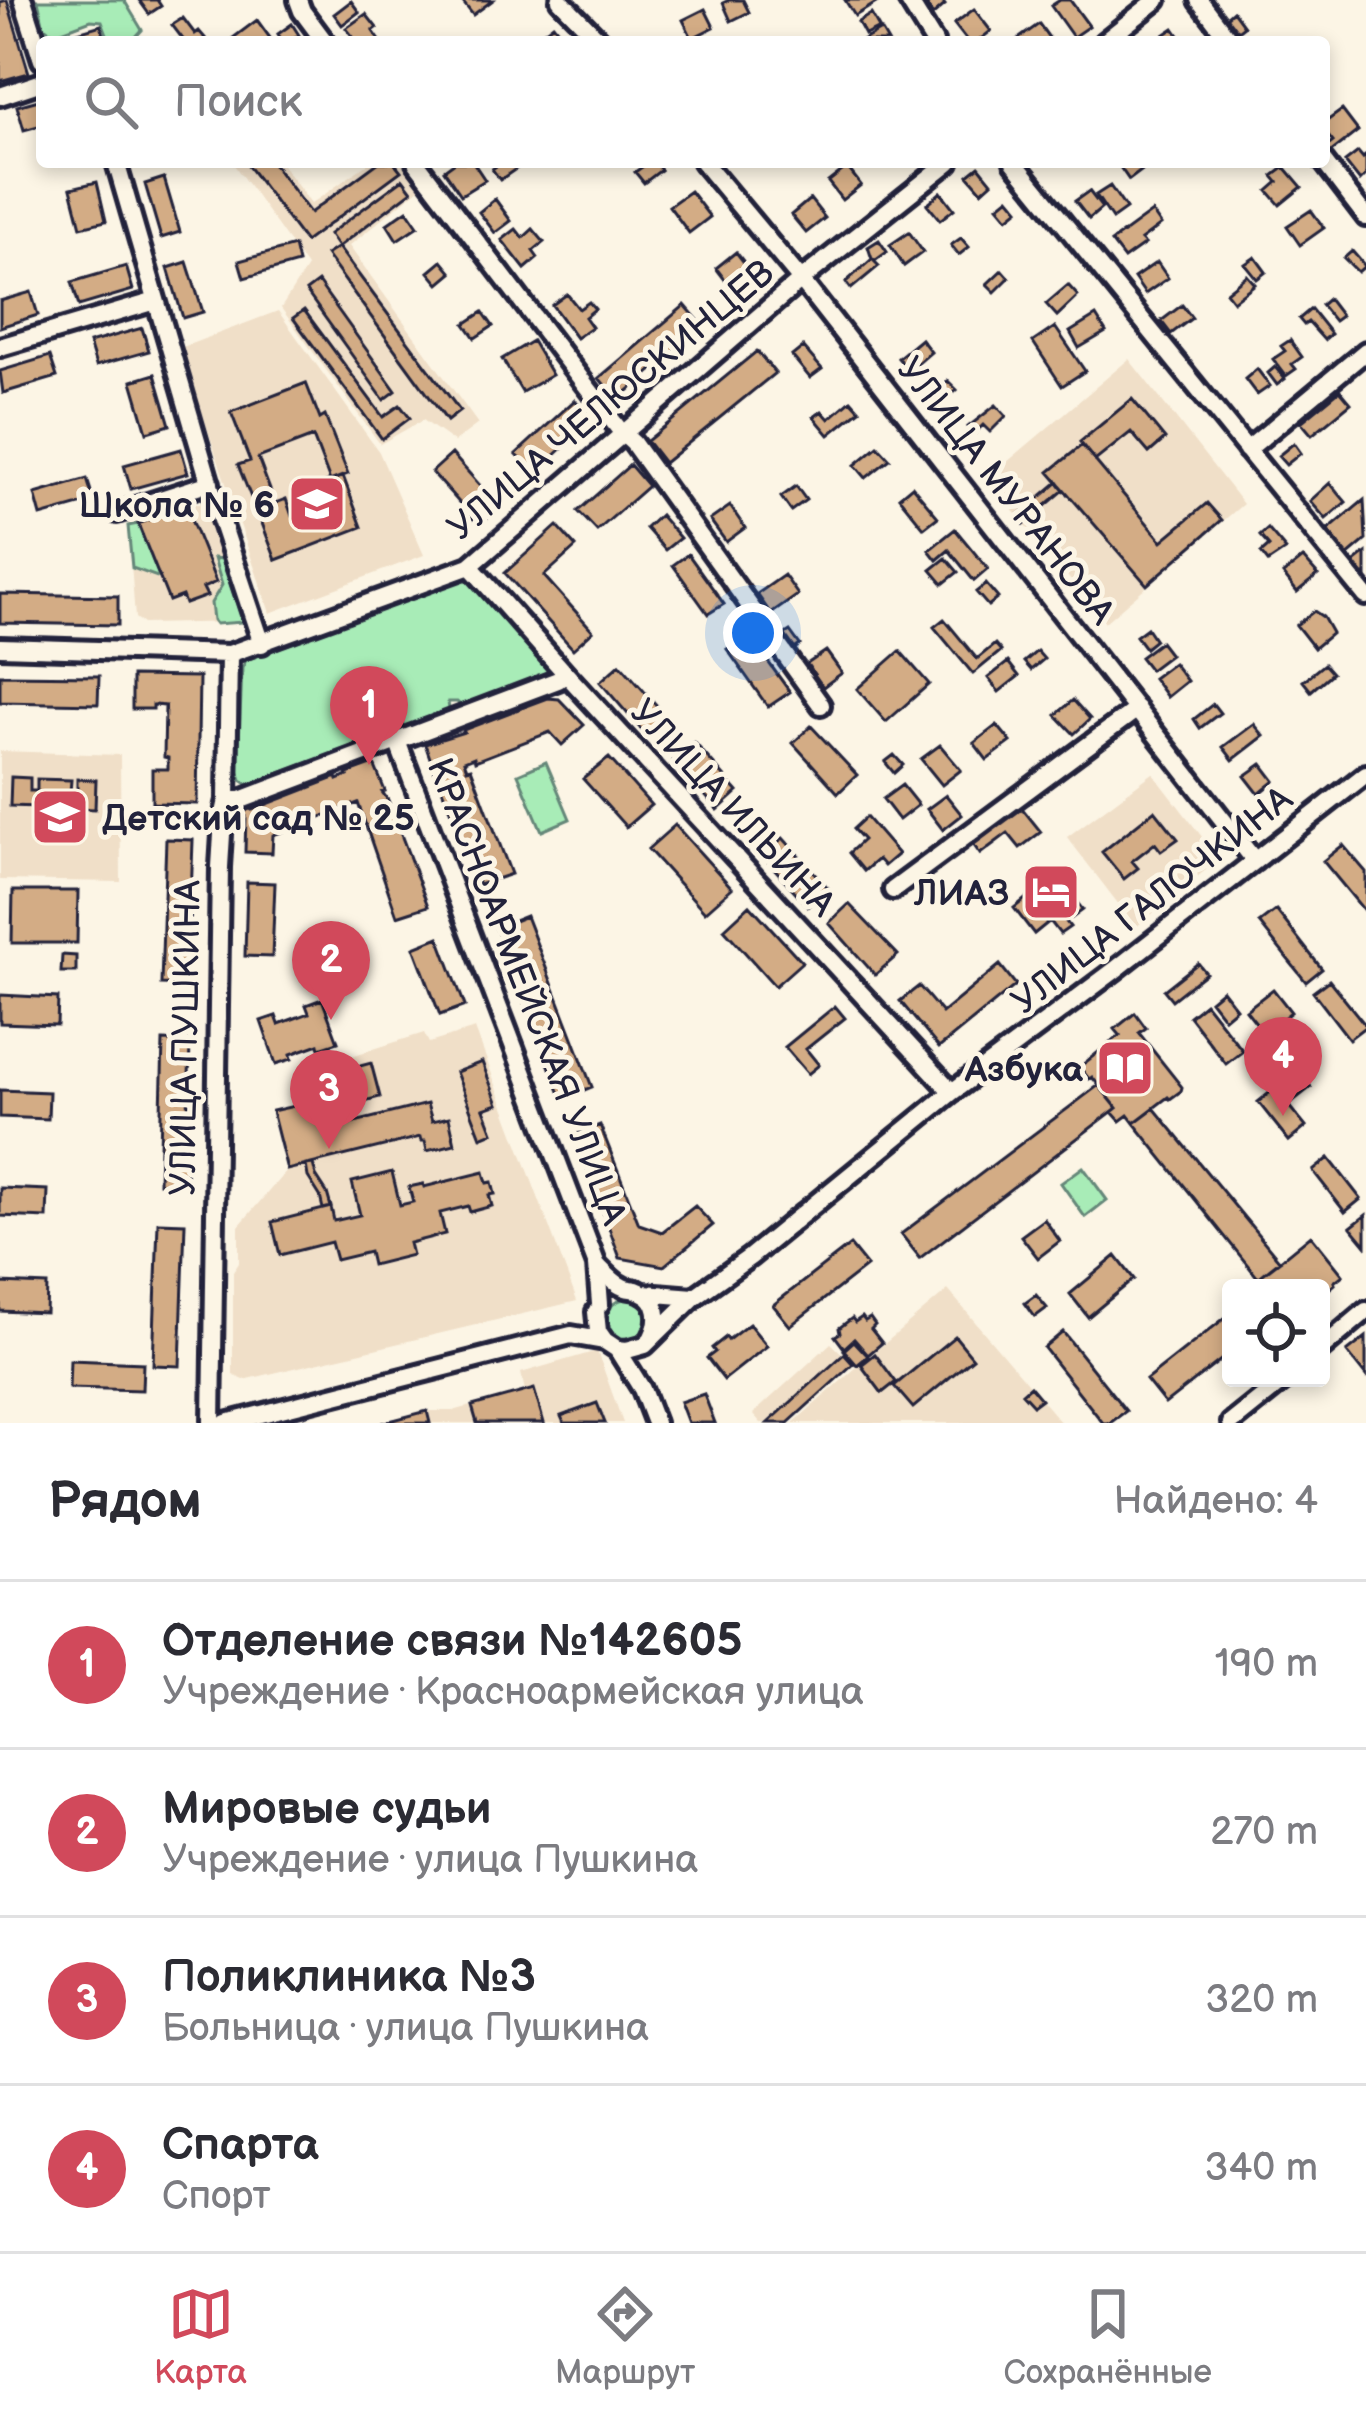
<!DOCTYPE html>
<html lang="ru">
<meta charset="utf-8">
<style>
body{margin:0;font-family:"Balsamiq Sans",sans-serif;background:#f7f7f7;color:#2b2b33}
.controls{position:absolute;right:36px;bottom:36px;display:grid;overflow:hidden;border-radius:12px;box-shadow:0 6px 18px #0003}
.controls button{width:108px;height:108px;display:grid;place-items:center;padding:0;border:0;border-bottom:3px solid #e1e1e2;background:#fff;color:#2b2b33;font:60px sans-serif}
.you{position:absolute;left:753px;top:633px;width:42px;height:42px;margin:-30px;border:9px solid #fff;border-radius:50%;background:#1a73e8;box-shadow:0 0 0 18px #1a73e833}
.badge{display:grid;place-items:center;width:78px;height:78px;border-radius:50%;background:#d1495b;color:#fff;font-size:39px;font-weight:700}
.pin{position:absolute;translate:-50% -99px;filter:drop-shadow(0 3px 6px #0008)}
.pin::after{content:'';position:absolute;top:63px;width:42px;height:36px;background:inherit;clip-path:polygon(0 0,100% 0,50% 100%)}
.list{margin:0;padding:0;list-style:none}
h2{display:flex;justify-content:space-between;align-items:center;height:156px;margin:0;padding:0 48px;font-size:51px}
h2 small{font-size:39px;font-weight:400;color:#7c7c81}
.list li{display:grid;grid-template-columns:78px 1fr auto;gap:36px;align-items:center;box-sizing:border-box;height:168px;padding:0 48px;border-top:3px solid #e1e1e2}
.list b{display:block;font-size:45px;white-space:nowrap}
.list p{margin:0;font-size:39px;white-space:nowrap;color:#7c7c81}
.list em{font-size:39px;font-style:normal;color:#7c7c81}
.icon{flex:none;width:66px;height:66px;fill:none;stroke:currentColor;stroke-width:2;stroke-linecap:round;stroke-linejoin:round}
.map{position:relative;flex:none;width:1366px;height:1423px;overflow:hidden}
.search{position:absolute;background:#fff;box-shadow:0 6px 18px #0003;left:36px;right:36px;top:36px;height:132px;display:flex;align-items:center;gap:30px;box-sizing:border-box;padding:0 42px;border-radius:12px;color:#7c7c81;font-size:45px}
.sheet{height:828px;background:#fff}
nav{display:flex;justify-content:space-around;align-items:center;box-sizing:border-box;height:168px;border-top:3px solid #e1e1e2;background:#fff;font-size:33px;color:#7c7c81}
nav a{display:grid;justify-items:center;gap:6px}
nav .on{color:#d1495b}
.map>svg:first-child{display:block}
.built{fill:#f0dfc8}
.green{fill:#a8ecb7;stroke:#658779;stroke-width:3}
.building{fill:#d3ac85;stroke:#22223b;stroke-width:3}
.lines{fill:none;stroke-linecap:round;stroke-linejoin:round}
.minor-casing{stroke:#22223b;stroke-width:26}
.minor{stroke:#fcf5e5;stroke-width:16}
.labels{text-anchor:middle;stroke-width:10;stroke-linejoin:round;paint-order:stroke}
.street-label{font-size:36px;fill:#22223b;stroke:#fcf5e5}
.poi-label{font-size:36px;font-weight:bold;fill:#22223b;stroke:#fcf5e5;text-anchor:end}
</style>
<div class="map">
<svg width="1366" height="1423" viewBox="0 0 1366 1423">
<rect width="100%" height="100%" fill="#fcf5e5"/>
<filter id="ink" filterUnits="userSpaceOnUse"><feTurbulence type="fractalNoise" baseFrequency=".00833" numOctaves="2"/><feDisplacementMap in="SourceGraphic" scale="24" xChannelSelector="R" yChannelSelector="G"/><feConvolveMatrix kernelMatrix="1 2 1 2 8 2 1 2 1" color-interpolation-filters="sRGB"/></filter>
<g filter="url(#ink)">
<path class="built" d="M232,162H280L311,204L370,162H401L420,188L349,246L478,424L454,442L423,420L380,444L281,308L307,267Z
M278,311L379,452L424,555L270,613L180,348Z
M1129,359L1243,504L1105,622L987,479Z
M185,501L204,504L243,622L143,624L135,618L128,522Z
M0,751L120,755L121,882L0,880Z
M1153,773L1219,859L1136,927L1067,837Z
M475,1029L577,1301L244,1380L233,1375V1272L239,1263V1226L287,1170L272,1111L311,1102L310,1095L322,1092L324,1098L332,1097L339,1125L357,1121L342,1059L424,1033L429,1043Z
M948,1290L1061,1423H793L857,1367Z
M831,1343L853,1364L788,1423H761L753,1414Z
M597,1351L623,1423H382L427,1411H453L525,1391L521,1373Z"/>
<path class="green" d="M38,0H124L142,30L131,42H110L102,21L91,20L54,34L44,27Z
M138,524L160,578L132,568L128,526Z
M214,558L222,559L243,622L216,624L213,620L211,603L222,585Z
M463,578L471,579L548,664L550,671L543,678L485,701L461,706L457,702H448L449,710L256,782L247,784L241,780L238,770L242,668L246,660Z
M546,762L570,819L542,831L518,774Z
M1083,1167L1107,1200L1085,1217L1061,1183Z
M606 1320a21 21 0 1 1 42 0a21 21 0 1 1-42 0Z"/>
<path class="building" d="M7,0L29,73L0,81V2Z
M139,0H157L161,6L149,14Z
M461,0H493L473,15Z
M729,0H743L749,12L731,21L723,3Z
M845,0H881L855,16Z
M933,0H941L945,5L933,15L926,5Z
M1060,0H1070L1089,26L1073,37L1051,6Z
M351,1L359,12L342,25L334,14Z
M705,9L714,27L692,38L683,20Z
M974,9L991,31L977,42H968L954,24Z
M1233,11L1244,26L1230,37L1219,23Z
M366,14L377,28L373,31L381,42H357L346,28Z
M871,14L879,28L865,35L858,22Z
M183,18L195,34L199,31L205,38L200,42H185L172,25Z
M257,20L273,42H236L233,38Z
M292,24L299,35L283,42L278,34Z
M553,24L564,38L558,42H538L535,38Z
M1039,24L1052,42H1014Z
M101,25L106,42H47V41Z
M1174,28L1183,41L1160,42L1158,39Z
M881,30L888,42H860Z
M42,99V125L24,130L17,106Z
M1342,110L1358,131L1326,156L1324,149L1333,142L1324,131V123Z
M1358,152L1363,158L1366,155V175L1360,181L1345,162Z
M245,162H272L310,213L379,162H394L401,171L305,242Z
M455,162H473L485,180L461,195L444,170Z
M502,162H522L523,164L500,180L492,169Z
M649,162H655L661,170L644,183L635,172Z
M1127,162H1140L1145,168L1129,180L1120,167Z
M979,166L992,182L982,191L968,175Z
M847,167L861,185L842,200L828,182Z
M1285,167L1302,187L1280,205L1268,191L1278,182L1273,176Z
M164,178L180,232L161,238L145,184Z
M403,179L412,191L338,247L329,234Z
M97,182L106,221L81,227L71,188Z
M1110,186L1126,209L1112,219L1096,195Z
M690,191L710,217L689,233L669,206Z
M1089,191L1102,208L1089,219L1075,201Z
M941,192L954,209L940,220L927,204Z
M1009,197L1019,209L1008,218L998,206Z
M495,199L511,221L495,233L479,212Z
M810,199L825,218L806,233L791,215Z
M407,210L418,226L397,240L387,224Z
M1311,210L1324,228L1300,245L1287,226Z
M1152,212L1161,225L1141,240L1145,244L1124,259L1111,242Z
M516,229L523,238L533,229L544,242L533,251L538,258L525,269L502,240Z
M909,232L923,252L904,266L890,245Z
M961,238L969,247L959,255L951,245Z
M879,240L887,252L876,260L872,259L868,247Z
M294,246L298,263L244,278L239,261Z
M338,247L460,411L447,421L326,255Z
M1352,251L1365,266L1358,272L1344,258Z
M736,252L756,278L735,293L716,268Z
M1255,257L1266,272L1257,279L1245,264Z
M872,259L879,266L851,289L846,282Z
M442,261L452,273L439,284L429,272Z
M187,262L203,312L183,318L168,268Z
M1157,262L1168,278L1145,294L1134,278Z
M126,266L133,290L79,306L72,282Z
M1002,270L1009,278L995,292L987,284Z
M1247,275L1255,284L1233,301L1226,292Z
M318,282L396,391L384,400L306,291Z
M1068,285L1078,296L1057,316L1046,304Z
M31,292L38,315L0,327V301Z
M567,294L579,309L589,302L595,309L585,317L592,327L576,338L552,305Z
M1328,299L1341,316L1334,321L1321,305Z
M685,305L704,327L617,400L599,378Z
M1182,305L1192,318L1171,334L1161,321Z
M1311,309L1331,334L1324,340L1308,322L1304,325L1299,319Z
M304,310L383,417L400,405L410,418L382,439L293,318Z
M483,312L493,326L475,338L465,324Z
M1096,316L1106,332L1079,348L1070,332Z
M1055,327L1085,371L1062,386L1033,342Z
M142,328L149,351L96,366L89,343Z
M921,339L931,352L909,371L898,358Z
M1290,340L1302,357L1292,364L1296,369L1286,376L1273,359L1285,351L1281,346Z
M532,341L552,375L522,392L502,359Z
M803,347L822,369L810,378L792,356Z
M757,351L775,373L664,463L647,441Z
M50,356L57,377L3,393L0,371Z
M1275,367L1285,379L1277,385L1268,373Z
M1257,369L1270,386L1257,395L1245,379Z
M155,374L170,425L147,432L132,381Z
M948,381L957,390L948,398L945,395L935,406L929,400Z
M306,383L320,419L325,416L348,474L330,481L313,437L258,458L275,503L256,510L238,465L250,461L231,412Z
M1340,390L1351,403L1312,435L1301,422Z
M1132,399L1165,439L1149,453L1131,432L1095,461L1080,442Z
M575,400L593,420L535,474L516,454Z
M851,400L860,410L829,435L814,417L822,411L829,419Z
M996,405L1006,416L990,432L983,425L974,434L968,427Z
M1294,443L1301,453L1286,465L1278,456Z
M1082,445L1162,541L1207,503L1222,520L1147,585L1049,472Z
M878,446L890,459L866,478L855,465Z
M181,449L188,473L131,489L124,465Z
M452,454L499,507L479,525L432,472Z
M630,465L648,486L597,531L578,511Z
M343,476L362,527L276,560L257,510L286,499L292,516L322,504L315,487Z
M87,479L94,501L41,516L35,494Z
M1058,482L1064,490L1024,524L1018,516Z
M1330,483L1346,502L1326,519L1310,501Z
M796,486L806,500L791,511L781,497Z
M912,486L938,517L924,528L899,497Z
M1364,500L1366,540L1346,557L1325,533Z
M185,505L216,582L203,588L207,596L185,604L182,596L169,601L138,524Z
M730,506L745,528L726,542L710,520Z
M660,515L680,538L665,550L646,528Z
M557,526L576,547L544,576L593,631L573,649L505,573Z
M955,529L988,569L974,581L949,550L937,560L929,550Z
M1268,529L1286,550L1268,562L1261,553L1269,546L1260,536Z
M1366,553V582L1351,565Z
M688,554L724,604L708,614L673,565Z
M946,558L958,572L943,584L931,570Z
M1303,558L1318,575L1297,592L1283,574Z
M784,575L798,595L771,614L757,594Z
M986,584L998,598L988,606L976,592Z
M0,594L118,596V625L0,623Z
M1314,611L1323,617L1332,633L1314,648L1296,625Z
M944,619L977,659L995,644L1001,651L973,674L934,627Z
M1147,628L1155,640L1145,648L1136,636Z
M790,631L800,645L789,653L779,638Z
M748,634L790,692L768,707L727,649Z
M1160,642L1170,655L1150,670L1140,657Z
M826,651L842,673L823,687L807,664Z
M900,651L929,684L886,722L857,689Z
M1037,651L1044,659L1031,670L1024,662Z
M1008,662L1019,676L999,692L988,678Z
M1173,663L1187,681L1167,697L1153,678Z
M620,664L667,717L646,735L600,682Z
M1324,664L1332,673L1311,691L1303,681Z
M0,675L99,676L98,704L0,702Z
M132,676L199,677L197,804L152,803V769H168V758L164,757L165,706L153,705V709H132Z
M548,698L559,699L584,725L562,745L550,732L475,761L474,757L464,761L467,769L471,768L511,874L479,885L439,781L441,780L438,770L435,772L425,744L464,732L463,730Z
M1073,700L1090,719L1074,734L1056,715Z
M1213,704L1220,713L1200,728L1194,719Z
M1254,724L1264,736L1233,760L1223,747Z
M997,725L1011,742L987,760L974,743Z
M811,726L857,775L838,793L793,743Z
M694,742L738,792L718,810L673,760Z
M940,745L961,770L942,785L921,759Z
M894,755L903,765L894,773L885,762Z
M609,758L651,805L626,827L583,779Z
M374,764L385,791L382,792L388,800L428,906L397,916L358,803L273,835L272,853L245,852L246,816L243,814L249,808L252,810L337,777L338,780L348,776L347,774Z
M1262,764L1275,781L1259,794L1245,776Z
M11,777L30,778V791H37V779L71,780L70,792H77V779L96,780L95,809L10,806Z
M902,785L918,805L899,820L883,799Z
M946,795L962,815L943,830L927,809Z
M1021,807L1041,832L1020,848L1008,833L980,854L973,844Z
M1155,810L1178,839L1161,851L1155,843L1132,861L1138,868L1124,879L1102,852Z
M866,817L898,854L884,866L878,859L864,871L849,853L863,840L853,829Z
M675,825L732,888L705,912L648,849Z
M783,838L828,888L808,906L763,856Z
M166,839L193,840L188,985L161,984Z
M1343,845L1366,872V913L1323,861Z
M1055,875L1083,910L1072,918L1065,909L1060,914L1070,927L1060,934L1050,921L1034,934L1014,908Z
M247,882L275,883L272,957L245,956Z
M13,891H78L77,943H12Z
M849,904L898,955L875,975L829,923Z
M750,905L802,962L775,986L724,929Z
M1276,910L1322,969L1306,982L1259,923Z
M526,916L592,1087L562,1099L496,928Z
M439,937L465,1006L440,1015L414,947Z
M62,955L76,956V972H61Z
M1198,963L1206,973L1172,1000L1164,990Z
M1000,965L1016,985L939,1048L900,1001L919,986L942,1013Z
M1329,980L1366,1026L1349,1039L1313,992Z
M1273,989L1291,1012L1264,1033L1246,1010Z
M1222,990L1236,1008L1224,1018L1210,1000Z
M0,995L58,998L57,1025L0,1023Z
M322,999L338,1042L320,1048L319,1044L291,1054L292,1059L276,1064L261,1021L276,1016L279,1024L309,1013L306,1005Z
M1205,1003L1243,1051L1226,1064L1189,1016Z
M835,1006L845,1018L806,1049L819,1065L808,1074L785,1047Z
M1135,1013L1146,1028L1139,1033L1182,1087L1181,1091L1170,1099L1168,1097L1134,1123L1128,1115L1120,1121L1112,1112L1117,1108L1092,1077L1089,1079L1081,1069L1082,1065L1120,1035L1115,1029Z
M163,1041L190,1042L186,1184L159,1183Z
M482,1062L498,1104L484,1109L493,1132L481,1137L456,1072Z
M371,1063L380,1097L353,1104L345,1070Z
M1298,1070L1311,1087L1288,1105L1306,1127L1289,1141L1258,1102Z
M1099,1085L1117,1108L920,1258L901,1234Z
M0,1090L49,1092L48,1119L0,1117Z
M322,1092L324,1099L332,1097L339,1126L427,1104L432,1121L449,1117L455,1144L427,1151L425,1141H421L420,1137L287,1170L272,1111L312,1102L310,1095Z
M1154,1108L1280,1261L1258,1278L1134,1123Z
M600,1125L639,1224L662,1232L695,1206L713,1225L664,1266L620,1258L575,1135Z
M1329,1158L1361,1199L1345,1212L1313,1171Z
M313,1164L316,1176L327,1193L331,1207L323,1209L320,1196L308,1177L306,1165Z
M392,1172L400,1205L413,1202L409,1187L423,1184L424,1187L484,1172L487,1183L492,1182L495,1194L489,1195L492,1206L470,1212L468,1206L440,1213L445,1234L409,1243L412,1255L372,1265L369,1252L336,1260L331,1242L280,1255L272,1222L331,1207L334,1221L360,1215L352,1182Z
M0,1188L48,1190L47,1218L0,1216Z
M1366,1215V1245L1351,1227Z
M1044,1219L1060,1241L1038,1258L1021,1236Z
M158,1222L185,1223L180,1366L153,1365Z
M1311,1235L1343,1275L1334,1282L1335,1284L1321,1296V1288H1264L1258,1278Z
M850,1245L867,1266L790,1326L773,1305Z
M1116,1256L1134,1279L1088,1317L1070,1294Z
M0,1283L47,1285L46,1313L0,1311Z
M1036,1295L1047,1308L1035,1317L1025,1303Z
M1231,1313V1352L1165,1404L1146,1380Z
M862,1317L865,1321L870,1318L875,1325L871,1329L882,1343L868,1355L854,1339L844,1348L835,1336L840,1333L839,1328L852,1318L855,1322Z
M749,1324L767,1346L724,1380L707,1358L715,1352L712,1348L726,1337L728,1340Z
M1063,1332L1126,1411L1110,1423H1103L1044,1348Z
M955,1336L973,1358L913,1408L894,1386Z
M1366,1337V1376L1347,1352Z
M854,1341L868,1356L857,1365L844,1350Z
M844,1354L853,1364L788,1423H768Z
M875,1354L896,1382L882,1393L861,1365Z
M70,1360L143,1363L142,1390L69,1388Z
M1030,1386L1041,1399L1033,1405L1022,1393Z
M534,1389L544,1423H477L472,1406Z
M704,1394L715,1423H688L680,1402Z
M597,1403L605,1423H564L561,1416Z
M427,1411L430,1423H382Z"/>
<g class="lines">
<g class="minor-casing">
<path id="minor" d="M23,0L42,60
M298,0L302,11L325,42
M560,0L601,42
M908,0L934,42
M1199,0L1231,42
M1104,42L1157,0
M0,96L42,82
M116,162L215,502L262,644
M416,162L622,433L633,443L821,705
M703,162L801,280L1255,861
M1014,162L1366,596
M1324,162L1366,217
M0,347L156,301
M1247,450L1366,351
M117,513L210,483
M470,566L566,674L952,1092
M0,647L229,654L470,566L801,280L949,162
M397,741L597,1265L600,1304
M227,800H241L558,680L566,674
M893,890L1137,709
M597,1265C604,1272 613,1282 621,1286C629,1291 632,1287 641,1292C660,1300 660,1321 652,1337
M644,1293L694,1297
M596,1312L598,1331L605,1341L617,1349L642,1389L655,1423
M617,1349L627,1350L645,1345L694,1297L750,1257L952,1092L1115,970L1366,774
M1321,1349L1366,1311
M212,1423L220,867L223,818L227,800L229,654
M226,1423L571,1335L605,1341
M1231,1423L1287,1378"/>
</g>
<use href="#minor" class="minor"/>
</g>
</g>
<defs>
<g id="school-square" transform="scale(3)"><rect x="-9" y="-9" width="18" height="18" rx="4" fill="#d1495b" stroke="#fcf5e5"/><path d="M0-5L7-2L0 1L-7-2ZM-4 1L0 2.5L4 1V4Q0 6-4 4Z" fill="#fff"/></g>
<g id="hotel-square" transform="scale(3)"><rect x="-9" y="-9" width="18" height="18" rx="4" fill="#d1495b" stroke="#fcf5e5"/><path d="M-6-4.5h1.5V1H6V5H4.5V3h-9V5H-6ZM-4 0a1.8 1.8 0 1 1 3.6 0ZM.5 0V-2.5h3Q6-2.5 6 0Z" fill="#fff"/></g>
<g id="library-square" transform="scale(3)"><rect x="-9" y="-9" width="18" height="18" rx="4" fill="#d1495b" stroke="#fcf5e5"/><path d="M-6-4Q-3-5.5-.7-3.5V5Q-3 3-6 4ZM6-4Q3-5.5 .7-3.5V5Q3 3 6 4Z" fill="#fff"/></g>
</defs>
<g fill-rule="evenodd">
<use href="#school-square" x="317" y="504"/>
<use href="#school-square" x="60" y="817"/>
<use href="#hotel-square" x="1051" y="892"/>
<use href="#library-square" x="1125" y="1068"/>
</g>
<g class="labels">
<g class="street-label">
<text transform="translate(610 399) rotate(-40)" y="13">УЛИЦА ЧЕЛЮСКИНЦЕВ</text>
<text transform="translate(1007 490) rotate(52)" y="13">УЛИЦА МУРАНОВА</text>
<text transform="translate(734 807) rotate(47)" y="13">УЛИЦА ИЛЬИНА</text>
<text transform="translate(1151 899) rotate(-38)" y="13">УЛИЦА ГАЛОЧКИНА</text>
<text transform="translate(528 991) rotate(69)" y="13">КРАСНОАРМЕЙСКАЯ УЛИЦА</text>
<text transform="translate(184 1038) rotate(-89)" y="13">УЛИЦА ПУШКИНА</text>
</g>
<g class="poi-label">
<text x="275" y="517">Школа № 6</text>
<text x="102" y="830" text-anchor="start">Детский сад № 25</text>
<text x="1009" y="905">ЛИАЗ</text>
<text x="1083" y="1081">Азбука</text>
</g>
</g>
</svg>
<div class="controls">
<button><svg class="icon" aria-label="locate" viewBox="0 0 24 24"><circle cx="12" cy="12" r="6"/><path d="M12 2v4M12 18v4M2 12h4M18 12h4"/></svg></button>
</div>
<div class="you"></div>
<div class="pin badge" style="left:369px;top:765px">1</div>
<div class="pin badge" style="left:331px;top:1020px">2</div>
<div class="pin badge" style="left:329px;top:1149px">3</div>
<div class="pin badge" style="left:1283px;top:1116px">4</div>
<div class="search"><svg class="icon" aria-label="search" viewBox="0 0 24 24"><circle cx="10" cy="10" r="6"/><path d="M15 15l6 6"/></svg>Поиск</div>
</div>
<section class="sheet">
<h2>Рядом<small>Найдено: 4</small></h2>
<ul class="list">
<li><span class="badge">1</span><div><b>Отделение связи №142605</b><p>Учреждение · Красноармейская улица</p></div><em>190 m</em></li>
<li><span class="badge">2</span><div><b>Мировые судьи</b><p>Учреждение · улица Пушкина</p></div><em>270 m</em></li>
<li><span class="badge">3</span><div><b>Поликлиника №3</b><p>Больница · улица Пушкина</p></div><em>320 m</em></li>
<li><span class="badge">4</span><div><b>Спарта</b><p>Спорт</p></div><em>340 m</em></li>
</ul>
</section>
<nav>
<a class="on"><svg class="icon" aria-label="map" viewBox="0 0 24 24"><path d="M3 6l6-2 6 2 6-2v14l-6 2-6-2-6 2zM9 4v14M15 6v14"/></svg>Карта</a>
<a><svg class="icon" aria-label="directions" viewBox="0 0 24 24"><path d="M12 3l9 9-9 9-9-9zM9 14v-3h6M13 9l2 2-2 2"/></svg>Маршрут</a>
<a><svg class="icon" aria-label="saved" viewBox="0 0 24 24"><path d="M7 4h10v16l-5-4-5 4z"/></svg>Сохранённые</a>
</nav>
